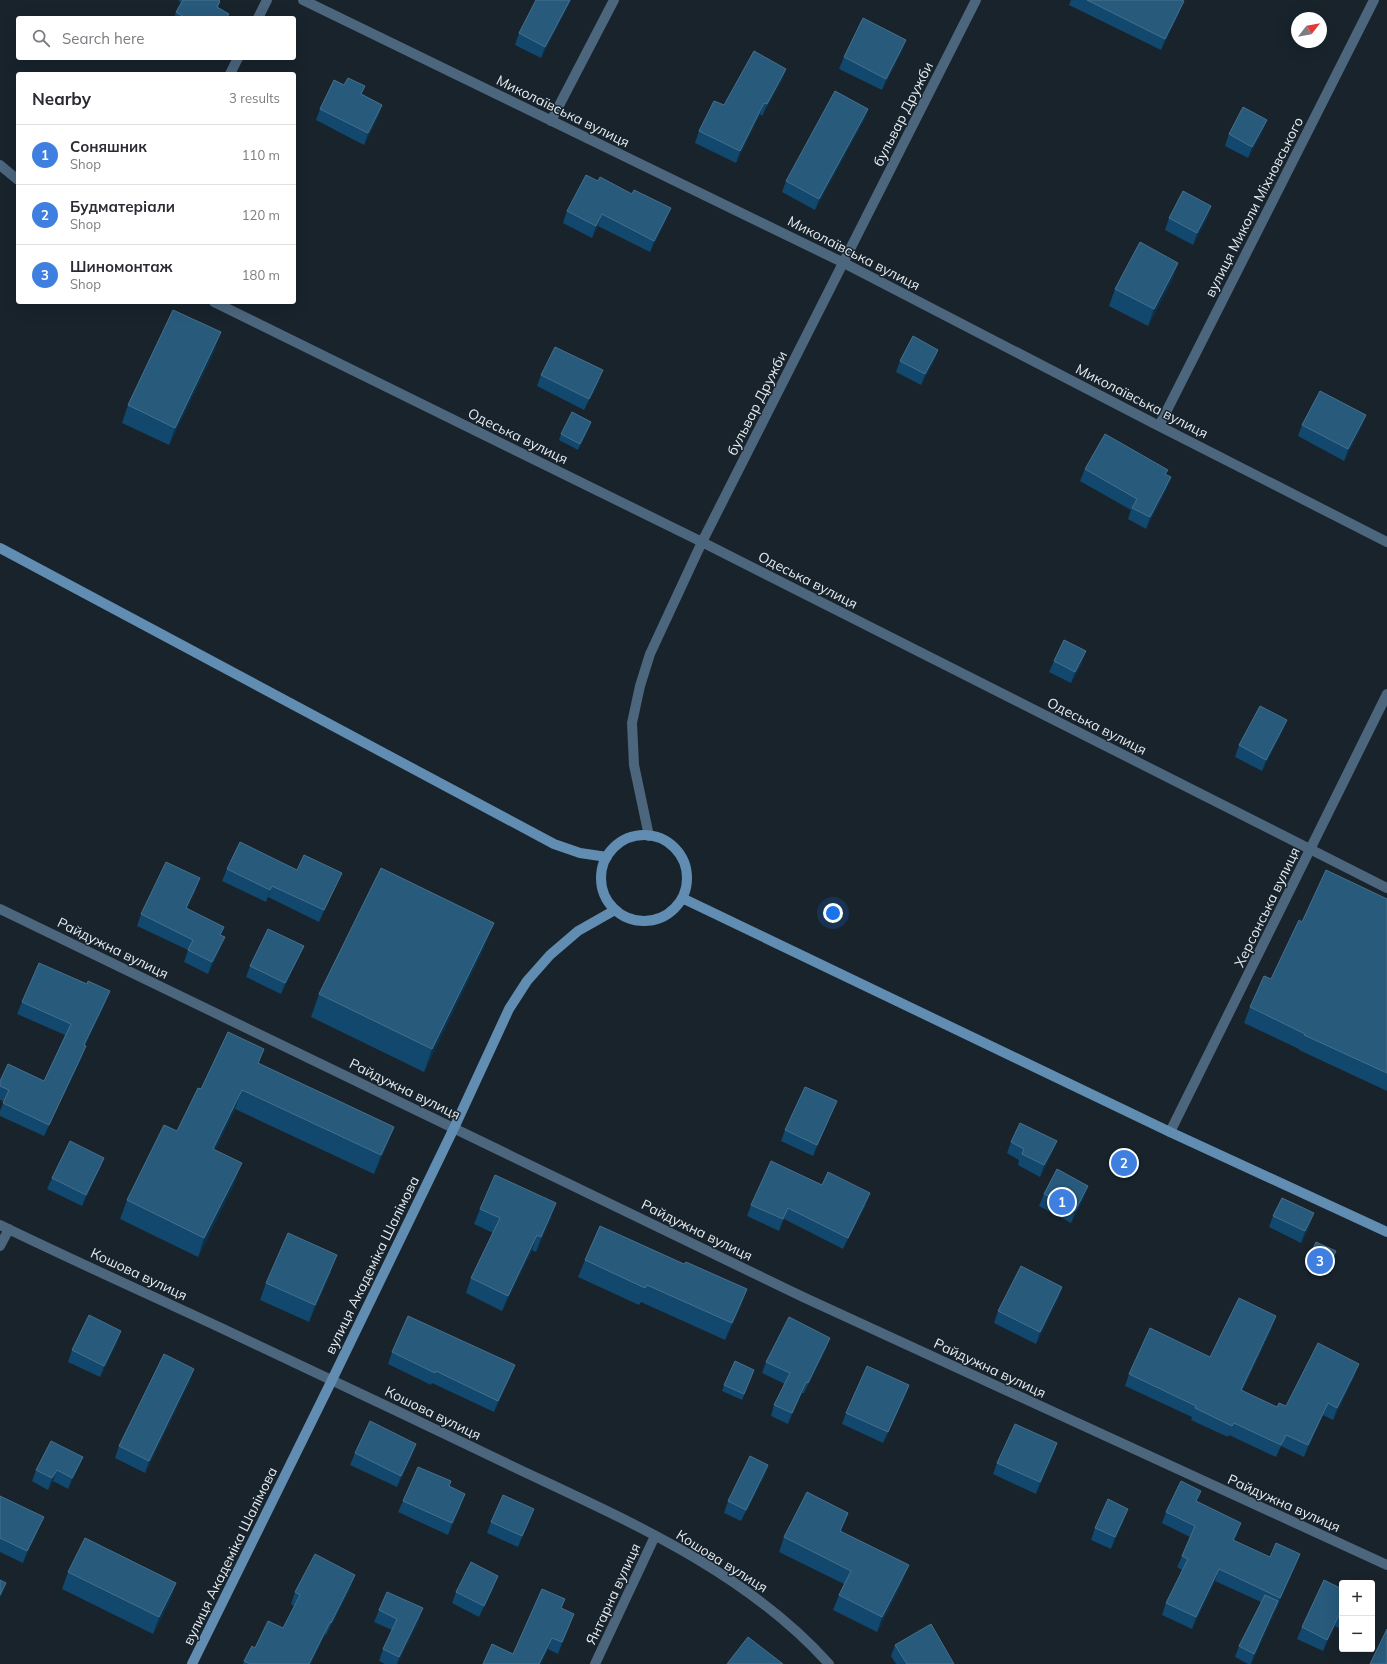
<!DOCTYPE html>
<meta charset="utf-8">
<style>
body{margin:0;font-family:Mulish,sans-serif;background:#f7f7f7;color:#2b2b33}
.controls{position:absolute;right:12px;bottom:12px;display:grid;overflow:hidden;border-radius:4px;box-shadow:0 4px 16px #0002}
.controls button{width:36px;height:36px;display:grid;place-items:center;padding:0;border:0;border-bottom:1px solid #e1e1e2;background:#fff;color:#2b2b33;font:20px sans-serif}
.compass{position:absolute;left:1291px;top:12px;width:36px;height:36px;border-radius:50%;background:#fff;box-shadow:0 4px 16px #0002;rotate:59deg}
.you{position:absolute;left:833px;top:913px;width:14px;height:14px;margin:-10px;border:3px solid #fff;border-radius:50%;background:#1a73e8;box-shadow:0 0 0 6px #1a73e833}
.badge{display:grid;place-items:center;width:26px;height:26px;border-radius:50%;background:#7c3aed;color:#fff;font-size:13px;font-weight:700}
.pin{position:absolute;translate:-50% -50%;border:2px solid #fff;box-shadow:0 1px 4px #0006}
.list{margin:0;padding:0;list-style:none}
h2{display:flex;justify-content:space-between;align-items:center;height:52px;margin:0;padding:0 16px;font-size:17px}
h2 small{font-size:13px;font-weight:400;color:#7c7c81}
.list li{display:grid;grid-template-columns:26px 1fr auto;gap:12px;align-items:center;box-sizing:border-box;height:60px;padding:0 16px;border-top:1px solid #e1e1e2}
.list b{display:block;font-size:15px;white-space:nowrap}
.list p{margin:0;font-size:13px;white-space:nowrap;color:#7c7c81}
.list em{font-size:13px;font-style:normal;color:#7c7c81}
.icon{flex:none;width:22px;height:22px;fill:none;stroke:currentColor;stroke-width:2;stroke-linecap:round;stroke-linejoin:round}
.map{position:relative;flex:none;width:1387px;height:1664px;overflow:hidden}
.search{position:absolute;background:#fff;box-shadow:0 4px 16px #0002;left:16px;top:16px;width:280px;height:44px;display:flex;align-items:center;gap:10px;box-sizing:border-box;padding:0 14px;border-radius:4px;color:#7c7c81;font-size:15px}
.panel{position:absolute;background:#fff;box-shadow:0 4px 16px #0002;left:16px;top:72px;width:280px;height:232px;border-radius:4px}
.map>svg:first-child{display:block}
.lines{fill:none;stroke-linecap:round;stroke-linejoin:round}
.street{stroke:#4c667d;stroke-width:10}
.secondary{stroke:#628db2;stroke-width:10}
.wall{fill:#12486d}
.shaded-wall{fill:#0b324d}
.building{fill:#285a7b;stroke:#46708e}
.labels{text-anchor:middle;stroke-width:3;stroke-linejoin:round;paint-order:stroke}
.street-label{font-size:14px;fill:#e4ebf1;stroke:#18232c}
</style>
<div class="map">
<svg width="1387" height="1664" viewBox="0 0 1387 1664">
<rect width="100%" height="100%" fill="#18232c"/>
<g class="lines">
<path class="street" d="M303,0L844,263L1159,426L1387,542
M258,18L267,0
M230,74L238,58
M551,121L614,0
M0,165L18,180
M214,302L702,542L1387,888
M1159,426L1374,0
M649,836L634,765L632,723L640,686L650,654L702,542L976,0
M0,909L803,1297L1387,1565
M1170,1132L1387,694
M0,1225C72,1260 146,1293 219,1327C310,1370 402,1413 493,1457C611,1514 739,1564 829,1664
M0,1246L9,1229
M595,1664L655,1536"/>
<path class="secondary" d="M0,548L554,844L580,853L607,857
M601 878a43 43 0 1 1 86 0a43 43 0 1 1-86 0Z
M682,898L1170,1132L1387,1232
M192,1664L332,1380L454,1128L509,1009L527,981L550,955L578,931L615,910"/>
</g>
<path class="wall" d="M178,0H219L220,1L218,8L229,14L227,18H174L176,12L181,3Z
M571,0L541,58L515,45L519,33Z
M1071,0H1181L1179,13L1161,50L1069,5Z
M902,51L882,90L839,69L844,57Z
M786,69L782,80L762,116L760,114L736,163L695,143L699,131L724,105Z
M362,94L382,105L378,117L364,145L316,120L320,109Z
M868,109L864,120L815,210L782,192L786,181Z
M1267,120L1262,132L1248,158L1225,146L1229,134Z
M598,181L632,194L666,220L650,252L598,226L592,238L563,223L567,211Z
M1211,206L1207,218L1193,245L1165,230L1169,218Z
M1178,263L1172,280L1148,326L1109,306L1115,289Z
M215,350L169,445L122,423L128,405Z
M938,350L934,361L921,385L896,372L900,361Z
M541,375L599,382L584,410L537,386Z
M1366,415L1362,426L1344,461L1298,436L1302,425Z
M589,428L578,450L559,440L561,434Z
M1085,469L1168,470L1166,474L1167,488L1146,529L1128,519L1131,510L1080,481Z
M1054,661L1082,663L1071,683L1049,672Z
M1287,720L1282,732L1262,771L1235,757L1239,745Z
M227,869L297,870L337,884L319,922L268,897L266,902L222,881Z
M196,890L187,908L221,935L220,949L208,974L184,962L188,950L137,926L141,914Z
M1387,899V1091L1299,1050V1049L1244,1023L1250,1007L1271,979L1302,922Z
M304,946L299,957L281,994L246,977L250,966Z
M485,946L424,1072L311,1017L319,994Z
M22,1002H106L85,1045L82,1057L44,1136L0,1116V1111L4,1101L0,1100V1081H44L65,1035L17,1014Z
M259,1064L394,1127L387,1145L374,1174L235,1109L215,1150L235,1182L198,1257L120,1219L127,1200L177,1131L201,1089Z
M832,1113L813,1156L781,1141L785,1130Z
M1057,1141L1052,1153L1040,1177L1018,1165L1019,1160L1007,1153L1011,1142Z
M104,1158L100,1169L82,1206L47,1189L52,1178Z
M1044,1194L1084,1198L1071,1223L1039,1206Z
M751,1205H866L843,1249L784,1219L779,1231L747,1216Z
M480,1209L551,1218L536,1252L532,1250L502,1311L466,1293L471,1278L493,1233L474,1224Z
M1273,1216L1310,1225L1301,1243L1269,1227Z
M1333,1257L1326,1273L1307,1264L1309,1258Z
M585,1260L684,1264L747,1289L741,1306L725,1340L641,1302L639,1305L578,1277Z
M331,1272L309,1322L260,1300L266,1283Z
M1062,1287L1058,1299L1036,1344L994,1323L998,1311Z
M1272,1328L1242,1391L1277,1407L1286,1406L1355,1375L1333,1420L1323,1415L1304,1457L1281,1446L1276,1457L1229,1435L1228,1437L1191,1420L1192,1417L1125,1386L1129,1374L1210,1357Z
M830,1338L826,1349L804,1393H802L788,1424L771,1416L774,1405L785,1384L762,1373L766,1362Z
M117,1343L100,1377L68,1362L72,1350Z
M392,1352L511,1376L494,1412L432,1383L431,1385L388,1364Z
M752,1376L742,1400L722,1391L724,1385Z
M190,1381L145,1473L115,1458L119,1446Z
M909,1385L905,1397L883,1443L842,1424L846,1413Z
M1057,1443L1053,1455L1036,1494L993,1474L997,1463Z
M416,1444L412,1456L397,1487L350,1465L355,1453Z
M83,1457L78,1469L68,1489L53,1481L48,1490L32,1481L36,1470Z
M768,1465L764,1477L741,1521L724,1513L728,1501Z
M451,1481L449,1487L461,1506L448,1535L398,1512L403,1501Z
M0,1496L39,1528L23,1563L0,1552Z
M1197,1502L1237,1535L1234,1541L1270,1557L1300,1554L1296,1565L1251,1664H1248L1235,1657L1239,1646L1261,1602L1215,1581L1192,1629L1162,1615L1166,1603L1182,1570L1177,1567L1182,1556L1190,1537L1162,1523L1166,1512Z
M848,1513L841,1531L903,1580L877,1632L833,1610L839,1595L844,1584L779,1552L784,1537Z
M530,1520L518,1547L487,1533L491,1522Z
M1124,1520L1111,1549L1091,1540L1095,1528Z
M68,1572L176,1583L170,1600L153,1634L62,1589Z
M351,1587L326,1635L325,1634L311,1664H243L244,1661L255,1648L283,1628L294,1606L291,1604L295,1592Z
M494,1587L479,1617L452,1603L456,1592Z
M1342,1589V1630L1335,1626L1323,1651L1297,1639L1302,1627Z
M562,1608L570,1625L558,1654L548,1649L541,1664H483L513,1654Z
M379,1610L419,1620L397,1664H385L379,1661L383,1649L392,1630L374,1622Z
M895,1645L954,1664H896L891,1656Z"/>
<path class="shaded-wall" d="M570,0H571L541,58L545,47Z
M1184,1L1179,13L1161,50L1165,39Z
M906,40L902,51L882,90L886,79Z
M786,69L782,80L762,116L767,104Z
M764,103L760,114L736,163L740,151Z
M382,105L378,117L364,145L368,133Z
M868,109L864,120L815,210L819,199Z
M1267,120L1262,132L1248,158L1252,147Z
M1211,206L1207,218L1193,245L1197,233Z
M671,208L666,220L650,252L654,241Z
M602,214L598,226L592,238L596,226Z
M1178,263L1172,280L1148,326L1154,309Z
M221,332L215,350L169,445L175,428Z
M938,350L934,361L921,385L925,374Z
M603,370L599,382L584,410L589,399Z
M1366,415L1362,426L1344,461L1348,449Z
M591,422L589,428L578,450L580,444Z
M1171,477L1167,488L1146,529L1150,517Z
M1086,651L1082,663L1071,683L1075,672Z
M1287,720L1282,732L1262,771L1266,760Z
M342,873L337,884L319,922L324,910Z
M200,878L196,890L182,919L186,908Z
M272,886L268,897L266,902L270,890Z
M494,923L485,946L424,1072L432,1049Z
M225,937L220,949L208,974L212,962Z
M304,946L299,957L281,994L285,983Z
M110,991L106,1002L80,1056L84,1045Z
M86,1046L82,1057L44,1136L49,1125Z
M264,1049L258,1068V1063Z
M242,1090L235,1109L206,1168L213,1149Z
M837,1101L832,1113L813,1156L817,1145Z
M394,1127L387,1145L374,1174L381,1155Z
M1057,1141L1052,1153L1040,1177L1044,1165Z
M104,1158L100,1169L82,1206L86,1195Z
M242,1163L235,1182L198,1257L204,1238Z
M1088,1186L1084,1198L1071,1223L1075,1211Z
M870,1193L866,1205L843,1249L848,1238Z
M556,1203L551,1218L536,1252L541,1237Z
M788,1208L784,1219L779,1231L783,1219Z
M1314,1213L1310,1225L1301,1243L1305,1231Z
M537,1235L532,1250L502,1311L508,1296Z
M337,1255L331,1272L309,1322L315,1305Z
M1062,1287L1058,1299L1036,1344L1040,1332Z
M747,1289L741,1306L725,1340L732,1323Z
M1276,1316L1272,1328L1236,1402L1241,1390Z
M121,1331L117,1343L100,1377L104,1366Z
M830,1338L826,1349L804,1393L808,1383Z
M1359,1364L1355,1375L1333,1420L1337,1408Z
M515,1365L511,1376L494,1412L498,1401Z
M194,1369L190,1381L145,1473L149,1461Z
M806,1382L802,1393L788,1424L792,1413Z
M909,1385L905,1397L883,1443L888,1432Z
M1328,1403L1323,1415L1304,1457L1308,1445Z
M1057,1443L1053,1455L1036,1494L1040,1482Z
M416,1444L412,1456L397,1487L401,1476Z
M83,1457L78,1469L68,1489L72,1478Z
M768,1465L764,1477L741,1521L746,1510Z
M57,1470L53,1481L48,1490L52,1478Z
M465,1494L461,1506L448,1535L452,1523Z
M534,1509L530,1520L518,1547L522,1536Z
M1128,1509L1124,1520L1111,1549L1115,1537Z
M848,1513L843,1528L834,1545L840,1531Z
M44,1517L39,1528L23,1563L27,1551Z
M1241,1523L1237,1535L1229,1552L1233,1540Z
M1300,1554L1296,1565L1276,1609L1280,1598Z
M909,1565L903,1580L877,1632L882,1617Z
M1219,1569L1215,1581L1192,1629L1196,1617Z
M355,1575L351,1587L326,1635L331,1623Z
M498,1576L494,1587L479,1617L484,1606Z
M6,1583L2,1595L0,1598V1595Z
M176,1583L170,1600L153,1634L159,1617Z
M1278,1601L1274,1613L1251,1664L1254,1654Z
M423,1608L419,1620L397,1664L399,1657Z
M574,1614L570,1625L558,1654L562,1642Z
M1339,1615L1335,1626L1323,1651L1327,1640Z
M330,1622L325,1634L311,1664H309Z
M552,1638L548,1649L541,1664H539Z"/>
<path class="building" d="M183,0H218L220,1L217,7L229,14L226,18H186L176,12Z
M536,0H570L545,47L519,33Z
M1087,0H1181L1184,1L1165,39Z
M863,18L906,40L886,79L844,57Z
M754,51L786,69L767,104L764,103L740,151L699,131L714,101L724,105Z
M348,78L365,86L361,94L382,105L368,133L320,109L334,80L344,85Z
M835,91L868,109L819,199L786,181Z
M1243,107L1267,120L1252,147L1229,134Z
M586,175L598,181L600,177L632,194L634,190L671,208L654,241L602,214L596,226L567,211Z
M1183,191L1211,206L1197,233L1169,218Z
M1140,242L1178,263L1154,309L1115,289Z
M173,310L221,332L175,428L128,405Z
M913,336L938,350L925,374L900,361Z
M555,347L603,370L589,399L541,375Z
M1320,391L1366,415L1348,449L1302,425Z
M572,412L591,422L580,444L561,434Z
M1105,434L1168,470L1165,474L1171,477L1150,517L1132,508L1137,499L1085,469Z
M1064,640L1086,651L1075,672L1054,661Z
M1260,706L1287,720L1266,760L1239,745Z
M240,842L297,870L304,855L342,873L324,910L272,886L270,890L227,869Z
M166,862L200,878L186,908L224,927L220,935L225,937L212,962L188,950L193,940L141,914Z
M381,868L494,923L432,1049L319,994Z
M1326,870L1387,899V1073L1304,1035L1305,1034L1250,1007L1264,976L1271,979L1299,920L1302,922Z
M268,929L304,946L285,983L250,966Z
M39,963L87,984L88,981L110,991L84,1045L86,1046L49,1125L3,1103L9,1090L0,1086V1081L8,1064L44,1081L71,1024L22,1002Z
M228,1032L264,1049L258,1063L394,1127L381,1155L242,1090L213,1149L242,1163L204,1238L127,1200L164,1125L177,1131L198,1088L201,1089Z
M805,1087L837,1101L817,1145L785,1130Z
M1020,1123L1057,1141L1044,1165L1022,1154L1024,1149L1011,1142Z
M70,1141L104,1158L86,1195L52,1178Z
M771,1161L822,1185L828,1172L870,1193L848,1238L788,1208L783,1219L751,1205Z
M1057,1169L1088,1186L1075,1211L1044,1194Z
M495,1175L556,1203L541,1237L537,1235L508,1296L471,1278L500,1218L480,1209Z
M1282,1198L1314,1213L1305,1231L1273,1216Z
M600,1226L684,1264L686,1262L747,1289L732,1323L647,1285L645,1288L585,1260Z
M288,1233L337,1255L315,1305L266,1283Z
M1316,1242L1336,1251L1328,1268L1309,1258Z
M1021,1266L1062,1287L1040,1332L998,1311Z
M1239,1298L1276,1316L1241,1390L1277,1407L1279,1403L1286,1406L1318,1343L1359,1364L1337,1408L1328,1403L1308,1445L1286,1435L1281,1445L1234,1423L1232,1426L1195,1408L1196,1406L1129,1374L1150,1328L1210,1357Z
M89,1315L121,1331L104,1366L72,1350Z
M408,1316L515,1365L498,1401L436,1371L435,1373L392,1352Z
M789,1317L830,1338L808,1383L806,1382L792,1413L774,1405L790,1373L766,1362Z
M164,1354L194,1369L149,1461L119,1446Z
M735,1361L754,1370L744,1394L724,1385Z
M867,1366L909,1385L888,1432L846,1413Z
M370,1421L416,1444L401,1476L355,1453Z
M1015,1424L1057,1443L1040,1482L997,1463Z
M51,1441L83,1457L72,1478L57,1470L52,1478L36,1470Z
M750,1456L768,1465L746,1510L728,1501Z
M418,1467L451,1481L449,1486L465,1494L452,1523L403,1501Z
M1181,1481L1201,1491L1196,1501L1241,1523L1233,1540L1270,1557L1276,1543L1300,1554L1280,1598L1219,1569L1196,1617L1166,1603L1188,1559L1182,1556L1195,1526L1166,1512Z
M807,1492L848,1513L840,1531L909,1565L882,1617L839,1595L851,1571L784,1537Z
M503,1495L534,1509L522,1536L491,1522Z
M0,1496L44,1517L27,1551L0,1538Z
M1108,1499L1128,1509L1115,1537L1095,1528Z
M85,1538L176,1583L159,1617L68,1572Z
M315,1554L355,1575L331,1623L330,1622L309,1664H250L244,1661L252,1646L255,1648L268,1621L283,1628L300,1595L295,1592Z
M471,1562L498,1576L484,1606L456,1592Z
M0,1580L6,1583L0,1595Z
M1324,1580L1342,1589V1616L1339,1615L1327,1640L1302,1627Z
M1347,1580L1353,1583H1345Z
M542,1589L565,1599L561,1608L574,1614L562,1642L552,1638L539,1664H483L492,1644L513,1654Z
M387,1592L423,1608L399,1657L383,1649L397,1619L379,1610Z
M1265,1595L1278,1601L1254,1654L1239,1646Z
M931,1624L954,1664H907L895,1645Z
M1387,1629V1664H1370Z
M748,1637L783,1664H727Z"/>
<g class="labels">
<g class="street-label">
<text transform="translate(563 111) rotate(26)" y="5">Миколаївська вулиця</text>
<text transform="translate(903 114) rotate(-63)" y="5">бульвар Дружби</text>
<text transform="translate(1254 207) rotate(-63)" y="5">вулиця Миколи Міхновського</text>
<text transform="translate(854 253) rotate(27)" y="5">Миколаївська вулиця</text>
<text transform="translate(1142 401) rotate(27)" y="5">Миколаївська вулиця</text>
<text transform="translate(757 403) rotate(-63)" y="5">бульвар Дружби</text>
<text transform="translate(518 436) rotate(26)" y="5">Одеська вулиця</text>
<text transform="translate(808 580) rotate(27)" y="5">Одеська вулиця</text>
<text transform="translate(1097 726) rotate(27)" y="5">Одеська вулиця</text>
<text transform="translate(1267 907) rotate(-64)" y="5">Херсонська вулиця</text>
<text transform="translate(113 948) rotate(26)" y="5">Райдужна вулиця</text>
<text transform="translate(405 1089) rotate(26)" y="5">Райдужна вулиця</text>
<text transform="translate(697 1230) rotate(26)" y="5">Райдужна вулиця</text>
<text transform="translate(372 1265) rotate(-64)" y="5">вулиця Академіка Шалімова</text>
<text transform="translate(139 1274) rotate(25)" y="5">Кошова вулиця</text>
<text transform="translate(990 1368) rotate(25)" y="5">Райдужна вулиця</text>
<text transform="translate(433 1413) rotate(26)" y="5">Кошова вулиця</text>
<text transform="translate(1284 1503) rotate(24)" y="5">Райдужна вулиця</text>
<text transform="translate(230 1556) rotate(-64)" y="5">вулиця Академіка Шалімова</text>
<text transform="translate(722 1561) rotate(32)" y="5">Кошова вулиця</text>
<text transform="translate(613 1594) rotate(-65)" y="5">Янтарна вулиця</text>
</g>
</g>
</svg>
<div class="controls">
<button>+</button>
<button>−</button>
</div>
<svg class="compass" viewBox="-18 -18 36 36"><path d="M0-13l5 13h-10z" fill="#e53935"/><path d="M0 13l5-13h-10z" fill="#7c7c81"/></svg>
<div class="you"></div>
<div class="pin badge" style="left:1062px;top:1202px;background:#3f7fe0">1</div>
<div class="pin badge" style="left:1124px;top:1163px;background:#3f7fe0">2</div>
<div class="pin badge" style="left:1320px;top:1261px;background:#3f7fe0">3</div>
<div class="search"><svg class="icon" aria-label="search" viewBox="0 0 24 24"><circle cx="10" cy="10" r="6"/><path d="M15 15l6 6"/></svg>Search here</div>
<section class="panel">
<h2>Nearby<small>3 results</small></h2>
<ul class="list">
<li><span class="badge" style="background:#3f7fe0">1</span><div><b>Соняшник</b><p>Shop</p></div><em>110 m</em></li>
<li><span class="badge" style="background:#3f7fe0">2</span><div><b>Будматеріали</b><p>Shop</p></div><em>120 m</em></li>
<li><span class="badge" style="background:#3f7fe0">3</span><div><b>Шиномонтаж</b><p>Shop</p></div><em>180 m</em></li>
</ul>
</section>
</div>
